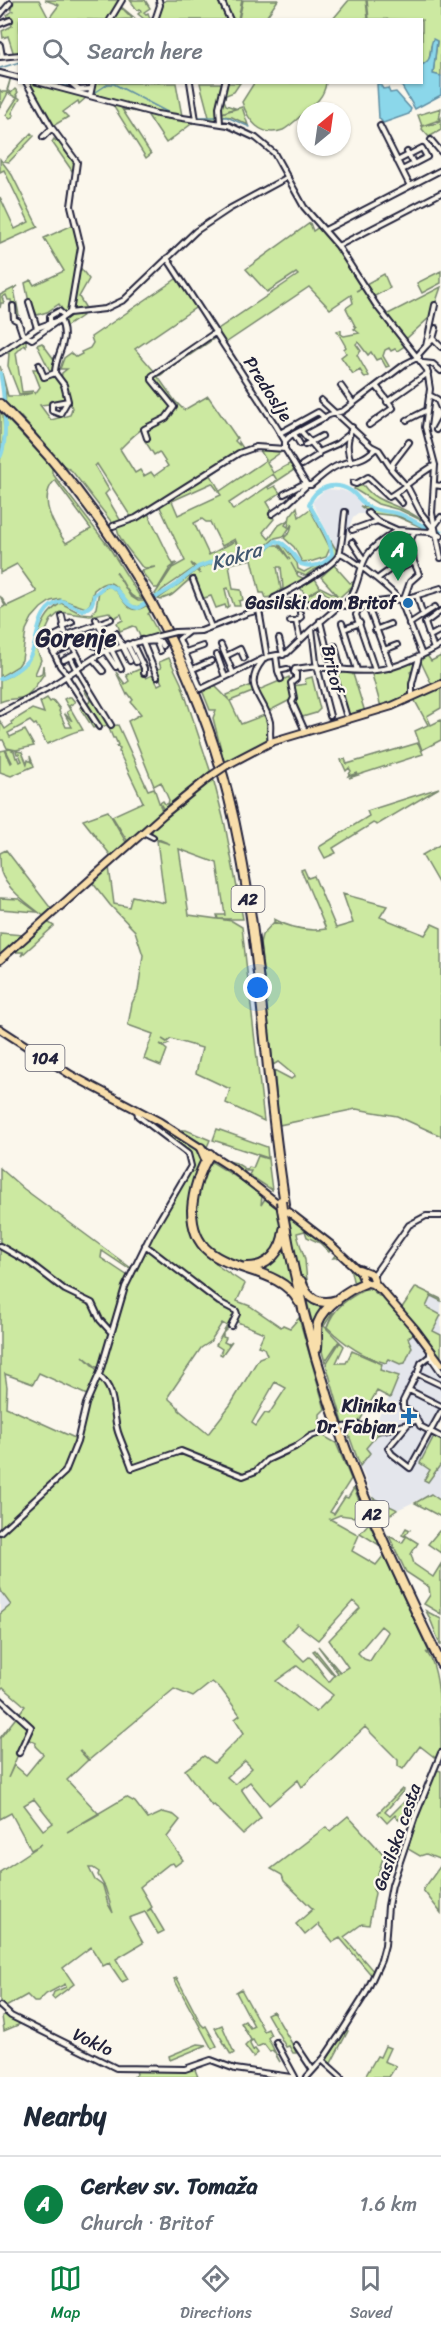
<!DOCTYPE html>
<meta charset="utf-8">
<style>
body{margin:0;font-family:Sriracha,sans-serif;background:#f2f2f3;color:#1f2937}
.compass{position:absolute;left:297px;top:102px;width:54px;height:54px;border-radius:50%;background:#fff;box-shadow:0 2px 4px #0004;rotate:29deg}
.you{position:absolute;left:258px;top:988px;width:21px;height:21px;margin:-15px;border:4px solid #fff;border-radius:50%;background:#1a73e8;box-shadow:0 0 0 9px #1a73e833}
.badge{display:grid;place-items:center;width:39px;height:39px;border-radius:50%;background:#0b8043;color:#fff;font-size:20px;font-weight:700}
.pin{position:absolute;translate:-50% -50px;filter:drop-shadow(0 2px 3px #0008)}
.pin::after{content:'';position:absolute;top:32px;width:21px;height:18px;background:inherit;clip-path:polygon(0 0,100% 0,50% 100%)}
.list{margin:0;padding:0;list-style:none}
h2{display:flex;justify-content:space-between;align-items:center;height:78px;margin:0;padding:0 24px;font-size:26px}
h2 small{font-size:20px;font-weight:400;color:#747a83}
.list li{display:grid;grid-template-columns:39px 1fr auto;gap:18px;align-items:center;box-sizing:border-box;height:96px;padding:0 24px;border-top:2px solid #e0e1e3}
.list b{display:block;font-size:22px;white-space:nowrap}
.list p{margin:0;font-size:20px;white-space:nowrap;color:#747a83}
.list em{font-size:20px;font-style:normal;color:#747a83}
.icon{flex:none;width:33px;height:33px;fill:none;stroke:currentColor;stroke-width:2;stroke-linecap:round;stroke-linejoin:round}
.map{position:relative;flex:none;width:441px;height:2077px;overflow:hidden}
.search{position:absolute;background:#fff;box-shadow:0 2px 4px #0004;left:18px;right:18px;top:18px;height:66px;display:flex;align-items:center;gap:15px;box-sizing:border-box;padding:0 21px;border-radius:0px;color:#747a83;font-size:22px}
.sheet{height:174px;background:#fff}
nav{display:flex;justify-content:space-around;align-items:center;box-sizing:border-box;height:84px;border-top:2px solid #e0e1e3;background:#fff;font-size:16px;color:#747a83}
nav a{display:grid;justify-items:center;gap:3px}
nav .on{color:#0b8043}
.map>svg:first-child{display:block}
.built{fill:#e4e6ec}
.green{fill:#cce9a1;stroke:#77866e;stroke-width:1.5;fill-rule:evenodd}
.water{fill:#8bd7ea;stroke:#618fa4;stroke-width:1.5}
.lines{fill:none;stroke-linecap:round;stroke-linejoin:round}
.stream{stroke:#618fa4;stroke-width:1.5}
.river{stroke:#8bd7ea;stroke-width:4}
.minor-casing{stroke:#22223b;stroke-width:8}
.major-casing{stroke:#22223b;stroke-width:10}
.highway-casing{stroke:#22223b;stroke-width:12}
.minor{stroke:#fbf7ec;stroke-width:4}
.major{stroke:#f8deab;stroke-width:6}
.highway{stroke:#f8deab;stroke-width:8}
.minor-bridge-casing{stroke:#22223b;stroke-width:8;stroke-linecap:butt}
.major-bridge-casing{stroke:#22223b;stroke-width:10;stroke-linecap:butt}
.highway-bridge-casing{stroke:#22223b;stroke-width:12;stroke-linecap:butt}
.minor-bridge{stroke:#fbf7ec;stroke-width:4}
.major-bridge{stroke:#f8deab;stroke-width:6}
.highway-bridge{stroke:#f8deab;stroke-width:8}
.poi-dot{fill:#1f6fb2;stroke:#fbf7ec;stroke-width:2}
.labels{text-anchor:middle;stroke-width:4.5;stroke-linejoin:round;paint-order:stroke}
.shield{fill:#fbf7ec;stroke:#636270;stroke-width:1.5}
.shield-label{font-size:16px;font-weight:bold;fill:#22223b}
.street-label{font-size:18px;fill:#22223b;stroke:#fbf7ec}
.poi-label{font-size:18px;font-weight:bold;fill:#22223b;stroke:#fbf7ec;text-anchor:end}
.water-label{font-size:20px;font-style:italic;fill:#425870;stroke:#fbf7ec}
.district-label{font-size:24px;font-weight:bold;fill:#22223b;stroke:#fbf7ec}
</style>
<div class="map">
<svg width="441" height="2077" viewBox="0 0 441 2077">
<rect width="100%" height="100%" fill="#fbf7ec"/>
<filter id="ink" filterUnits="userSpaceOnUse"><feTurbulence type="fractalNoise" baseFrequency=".0167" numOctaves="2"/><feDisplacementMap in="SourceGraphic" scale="12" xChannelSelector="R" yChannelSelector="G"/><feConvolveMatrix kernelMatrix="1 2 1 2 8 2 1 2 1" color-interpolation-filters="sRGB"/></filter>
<g filter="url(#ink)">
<path class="built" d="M325,489L342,490L350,493L362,502L360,507L366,510L365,514H358L353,518L338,553L312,502Z
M431,1296L441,1301V1335L433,1331L437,1315L426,1307Z
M414,1333L428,1353L418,1360L429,1354L441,1367V1416L434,1436L420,1463L430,1469L424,1480L428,1482L441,1464V1501L431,1494L397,1510L373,1498L360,1466L370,1453L366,1449L377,1435L382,1433L372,1428L396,1385L380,1370L382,1362L386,1363L389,1358L400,1364L405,1363L411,1348L407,1338Z
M0,1587L2,1593L11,1605L0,1614Z"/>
<path class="green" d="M14,0H39L49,19L20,20L19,54L14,55L8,36L3,38L2,31L12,26L7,15L13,11L11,9Z
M45,0H120L109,20L51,19L50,17L59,5Z
M130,0H145L150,8L144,12L146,14L148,13L150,19H144L138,14L141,11L140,9L137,10Z
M166,0H220L230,20H155L161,4Z
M222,0H242L238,19H231Z
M243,0H278L265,19H239Z
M349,0H366L368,19H333Z
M367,0H441V76L433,74L437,42L431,46L429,60L422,65V20L369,19Z
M119,5L136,19L123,9L132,18L131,19L111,20L119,8L122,9Z
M11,77L7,90L11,93L15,89L18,92L16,95L20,99L12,113L14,115L10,119L6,115L17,98L8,93L0,108V90L2,92H7Z
M28,83H31L87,97L79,104L78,101L63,112L68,117L53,126Z
M94,83H176L182,116L194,118L156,113L91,96V90L95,87Z
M200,83H224L216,121L196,118L209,117Z
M226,83H240L234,92L226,95L224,100L226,105L235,108L222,113L242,107L248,125L232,117L221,116V111Z
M254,83L326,82V83C324,97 315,104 305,112C298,118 291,126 283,130C260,138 248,120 242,102Z
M112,104L164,117L194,122L166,143L147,114L122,109L151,154L146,158Z
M441,108L439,120L422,126L418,115Z
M441,118V130L429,137L422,129L423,126L438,123Z
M31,133L34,136L9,162L4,161Z
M54,139L56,141L59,139L76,162L75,175L52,142Z
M0,159L12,175L38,227L0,244V197L15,229L29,222L4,170L0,172Z
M310,223L313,231L319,227L332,241L362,287L356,291L363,288L389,324L387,325H390L406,345L397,351L395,349L391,351L389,348L385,350L383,356L389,366L386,367L381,358L376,360L371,352L368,355L358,342L356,344L361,351L357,355L369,376L365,378L360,370L353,374L341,357L346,353L344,349L346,347L337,331L341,330V334L344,336L359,333L354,329L356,328L346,308L353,303L351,295L330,309L309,287L224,344L215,331L298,275L296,273L267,292L246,269Z
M75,224L80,242L69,312L65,315L61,311L62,309L59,304L47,312L37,315L35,311L31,312L25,283L31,280L34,285L64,271L44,238Z
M79,266L89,279L79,297L87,310L72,312Z
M441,271V283L422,293L417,283Z
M384,274L390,288L373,297L364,285Z
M179,277L198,306L135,349L156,373L151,376V380L173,408C166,419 156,420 145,427C135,433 128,441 120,449L135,473L140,470L144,476L151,472L154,476L168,466L159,452L154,455L145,441L150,438L144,432L145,429L166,418L174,408L173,404L152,377L215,334L218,336L158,377L175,401L184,410L208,396L237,438L235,441L239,445V442L245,451L211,475L220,491L266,460L258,447L284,450L267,462L273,473L293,462L297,468L268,487L269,489L275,486L280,493L267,502L273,512L270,514L274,519L263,532L269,539L279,525L288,520L289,523L287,522L285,525L288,527L290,516L297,507L299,517L310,509L330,548L326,557L313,561L302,562L294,547L284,538L290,532L292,524L284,536L275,538L260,551L218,559L196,567L191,563L194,568L162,590L157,596L155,594L172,568L185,561L159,505L147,511L173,564L177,563L170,568L158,588H154L141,571L155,567L145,568L141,566C134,555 115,538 117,524H113L72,471L63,465L21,417L18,419L5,406L6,390L0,366L8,396H20L32,393L19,394L8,366L9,353H6L11,347L26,339V347L24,345L16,353L22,392L33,391L35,394L40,387L33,369H39L45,379L55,374L61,379L66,392L61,379L62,373L67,369H60L64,358L71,353L76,357L82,354L81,352L90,348L93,343L91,337ZM66,392L72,408L70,415L51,420L40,405L66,402ZM97,464L133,520L122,523L105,494L109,490L95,466ZM273,474L277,480L233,510L229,503ZM212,483L221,495L178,515L172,501ZM202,519L206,522H210L222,546L235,539L238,546L235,541L209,555L194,523Z
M18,286L14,289L19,315L14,314L11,300H8L6,295L2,297L4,303H1L0,308V295Z
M441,287L431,316L407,338L405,337L386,315Z
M89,311L64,328L62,319L69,314Z
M42,343L56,362L54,373H51L37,345Z
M0,412L3,415L4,430L5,417L52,467V473L109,547L140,597L144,599C128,602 124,581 116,572L130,596L138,601H145L146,603L137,607L130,605C117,594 116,571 94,590L90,604L86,608L60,599L51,601L41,608L32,618L26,630L22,660L18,666L0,677V609L5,606L0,596L7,606L37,592L17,564L0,573V460C4,450 7,440 5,430L0,455ZM55,480L91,529L66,543C54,527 37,498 55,480Z
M356,486H364C377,505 403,504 421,520L400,510L378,504L354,489Z
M360,506L395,514L430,530L422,529L421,527L396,516L370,513Z
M330,541H331L338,553C329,569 313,566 306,576L296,572L291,563L298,576L305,579L277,596L283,588L281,567H277L281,589L275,596L266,598L264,593H260L252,559L229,564L233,589L241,590L243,600L239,601L240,606H234L228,588L225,589L229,606L226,608L225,605L216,608L211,596L201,599L192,578C184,583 176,593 170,596C167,597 163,598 161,600L158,599L189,577L196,570L200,574L198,569L200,568L223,560L262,553L273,545H278L290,560L280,545H283L297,563L298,569L304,572C318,564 339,561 330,541Z
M334,565L350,583L357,581L350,598L347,595L351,587L340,597L341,601L326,594L322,590L318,595L317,603L294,601L295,595L306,597L320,588L306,596L299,586L314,577L320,587L338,596L321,577Z
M109,586C125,593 124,620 147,605L151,611L148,614L159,634L141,639L136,627L133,626L120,631L117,623L123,620L121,614L114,618L109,612L90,616L60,612L51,620L37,650L41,660L35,674L38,675L42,673L43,665L44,674C39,680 32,694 24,697C18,700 11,697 0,702V680C49,661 27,624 61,603L80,613L92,614L96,608L99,591Z
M426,654L431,661L441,656V682L433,687L420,660Z
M169,658L181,683L211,773L164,810L160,803L163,801L165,804H168L169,800L161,782L154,786L128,721L141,714L131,702L133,700L128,693L127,695L116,672L125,684L129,681L126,675L140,669L146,678L152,675L158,685L162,683L155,670L161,668L159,662Z
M417,659L416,669L410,672L411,674L415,672L410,697L347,718L333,669L352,671L365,712L381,707L371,671L398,667Z
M289,677L294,698L267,712L256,691Z
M312,677L320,709L316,713L299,718L293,702L292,686L306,684L305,679Z
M252,685L255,691L230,701L241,724L267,714L270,741L225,765L213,718L216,710H210L202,690L216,687L228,699L227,695Z
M441,685V708L427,716L431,725L441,720V740L422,750L415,731L428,725L414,699Z
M88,688L110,725L93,728L80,708L91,701L84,690Z
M68,697H71L75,702L69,706L83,730C72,731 60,739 47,744L36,724L34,725L30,721L8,733L10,737L25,730L34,746L16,750L7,748L3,740H0V721L5,729L12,724L11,722L32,709L44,713L40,702L47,698L50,702L53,700L60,709L59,711L66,727H72L64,713L72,721L67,712L70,710L64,699Z
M118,725L148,790L154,788L162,811L128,842L112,816L143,802L119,752L120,748L116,746L118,745L115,738H113L108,726Z
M418,743L423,754L349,778L358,773L348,776L351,771L349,768L346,771L341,760L345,759L347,764Z
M10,749L14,751L16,758L18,757L20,762L22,761L19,754H17L16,751L22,752L27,764L28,760L31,762L30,756L34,766L11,776L0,772V751L5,750L11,763L12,762L6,750Z
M213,778L225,825L243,919H218L232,921L242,927L264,1121L226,1103L230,1089L196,1073L202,1048L171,1039L167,1042L162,1039L169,1044L165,1046L160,1044L167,1050L161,1066L144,1059L153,1034L128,1025L132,1003L138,991L143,955L135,931L110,905L92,882L109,867L114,904L129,907L132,896L165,903L157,840L170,844L151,836L153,828ZM179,849L217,863L225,915H217L218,919L189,915Z
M439,788L377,825L373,823L333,848L336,853L325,858L319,847L369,816L367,811Z
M108,811L127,844L45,917C32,907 6,889 1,872C0,867 0,859 0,853L6,850L52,910L112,857L83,820Z
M441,844V888L422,855Z
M304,869L308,878L314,876L336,928L353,923L343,894L387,906L380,917L425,935L432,924L441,928V1136L397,1116L356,1109L279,1125L274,1070L291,1079L295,1076L278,1062L273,1065L260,943L262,935L273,923L282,925L274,922V919C290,928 306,932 326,929L301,870Z
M0,898L19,899L37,912L0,909Z
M46,921L54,926L21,956L23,952H15L14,950Z
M0,933L24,935L0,959Z
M142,1114L200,1150L203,1156L191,1216L209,1253L218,1266L245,1284L237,1301L250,1306L281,1327L283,1325L290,1328L299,1318L325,1409L320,1414V1434L336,1443L351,1479L330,1512L334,1514L345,1497L348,1498L354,1488L361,1505L354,1517L340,1515L330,1519L359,1535L352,1551L376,1565L384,1555L430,1654L426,1652C441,1666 441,1725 441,1749L438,1760L420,1746L403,1769L398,1766V1760L365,1727L302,1787L298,1780L269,1805L250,1782L241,1789L261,1818L243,1834L214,1805L212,1806L185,1770L204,1756L214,1763L244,1733L235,1719L240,1715L221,1689L212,1682L193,1697L174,1689L89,1760L79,1750L88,1760L67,1780L99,1814L67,1832L126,1797L135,1802L148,1819L163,1812L174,1815L180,1820L167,1837L183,1860L175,1866L173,1863L169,1864L140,1887L152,1907L147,1911L151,1909L164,1931L158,1934L145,1912L129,1918L143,1943L116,1959L128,1979L122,1982L109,1963L103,1966L91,1947L63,1968L74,1984L54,1999L52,1997L54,1992L66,1987L65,1984L46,1994L38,2002H34L27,1995L4,2008L0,2003V1872L42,1844L31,1850L11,1813L0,1819V1738L25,1706L3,1687L0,1690V1614L11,1605L2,1593L0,1587V1533L60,1481L70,1467L88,1403L100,1376L127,1286L144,1250L192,1169L193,1161L187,1150L141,1116ZM235,1321L264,1333L258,1346L264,1348L267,1355L259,1358L231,1404L208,1434L179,1410L178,1407L169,1399V1395L201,1348L210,1342L222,1323L227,1326L216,1345L222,1349L220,1354L222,1355L232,1341L228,1344L224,1342L226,1338L223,1337V1333ZM275,1382L286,1388L269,1414L265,1413L256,1426L252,1423ZM353,1601L360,1608L329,1640L348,1667L340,1672L318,1646L338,1673L335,1675L315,1650L313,1651L334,1676L329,1682L312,1659L309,1657L304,1661L283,1640L297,1624L318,1640ZM381,1626L388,1632L370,1661L364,1659L358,1653ZM297,1666L333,1695L316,1712L276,1681ZM25,1738L36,1743L35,1746L43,1754L26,1775L14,1765L8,1778ZM245,1761L252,1768L235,1784L227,1777ZM34,1799L53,1823L43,1830L24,1805ZM89,1868H93L99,1872L98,1875L105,1887L113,1913L108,1904L103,1886L95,1880Z
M217,1129L267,1147L268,1158L213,1140Z
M180,1130H186L210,1140L207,1147Z
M258,1156L268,1159L272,1190L249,1175L251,1171H242L228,1161L236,1163L247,1170L249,1167L253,1168Z
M212,1162L244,1182L262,1196L261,1205L266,1197L277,1206C279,1219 283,1234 277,1247C259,1282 211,1259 199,1232C194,1220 196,1207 197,1195C199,1185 204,1167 212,1162Z
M0,1168L24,1189L131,1268L126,1267L102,1251L101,1258L128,1276C115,1306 110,1338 99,1369L83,1356L99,1372L89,1396L39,1373L33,1384L5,1374L7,1387L6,1407L77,1439L66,1469L0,1530Z
M288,1212L331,1249L329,1252L320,1243L307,1237L305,1231L297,1233C298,1241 303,1251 305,1260C306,1269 306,1280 309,1287C318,1310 341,1294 354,1285L350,1267L341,1257L333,1258L336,1254C346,1259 360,1269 361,1280C355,1289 344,1296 334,1300C297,1315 292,1235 288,1212Z
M284,1238L298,1298L294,1292L248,1268L262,1266Z
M416,1287L441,1299V1301L431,1296L426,1307L441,1315L433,1331L441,1335V1359L401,1309Z
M366,1289H371L379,1296H382C400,1314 418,1331 429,1354L419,1362L428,1353L414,1333L408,1338L412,1347L405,1363L400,1364L389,1359L386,1363C363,1357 344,1344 327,1327C334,1307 348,1298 366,1289Z
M305,1294L329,1304L314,1330Z
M332,1308L333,1312L324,1326L339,1341L325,1362C318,1339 316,1326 332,1308Z
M340,1342L344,1346L336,1363H346L352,1351L382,1364L380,1370L399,1376L390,1398L377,1391L359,1422L368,1426H344L326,1364Z
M357,1426L382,1433L377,1435L366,1448L370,1453L360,1466L346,1427Z
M434,1436L441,1439V1464L428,1482L424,1480L430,1470L420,1463Z
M431,1494L441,1501V1517L415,1503Z
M373,1498L396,1509L397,1510L382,1520Z
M369,1523L379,1544V1545L360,1533Z
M406,1528L410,1530L405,1535L418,1543L411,1554L414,1564L433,1577L441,1564V1614L424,1604L430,1595L429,1587L406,1572L389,1536L402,1543L406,1537L402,1535Z
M439,1531L441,1532V1553L428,1544Z
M426,1611L441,1619V1646C435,1634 433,1623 426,1611Z
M437,1770L441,1771V1860L426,1854L420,1856L408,1849L420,1808Z
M402,1789L404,1790L385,1812L390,1816L412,1794L420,1800L412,1822L404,1814L399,1820L395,1815L387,1823L378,1813Z
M348,1816L384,1855L373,1889L375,1893L369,1925L362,1924L344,1937L375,1973L373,1977L340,1938L333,1942L318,1924L305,1935L296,1924L313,1909L284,1881L282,1875L271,1869L326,1827L330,1831Z
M441,1865V1913L423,1890Z
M177,1978L201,2024L204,2027L206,2026L217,2046L212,2049L174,1979Z
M241,1989L264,2031L268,2029L271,2035L268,2038L280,2062L273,2050L270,2052L264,2044L257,2047L253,2040L251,2041L250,2044L253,2050L255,2049L258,2053L253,2057L245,2046L251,2040L241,2023L245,2021L250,2028L254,2026L236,1992Z
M273,2011L294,2047L296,2053H293L289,2046L286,2047L267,2014Z
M7,2014L23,2023L4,2031L2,2016Z
M222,2025L234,2053L231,2055L215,2028Z
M346,2030L348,2031L330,2065L326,2061Z
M198,2044L207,2045L170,2060L169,2056Z
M385,2046L390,2048L384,2061L396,2066L389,2077H365L377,2056L380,2057Z
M194,2067L198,2077H133L137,2074L136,2071Z"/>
<path class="water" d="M433,39L437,41L433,74L441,76V95L415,109L401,85L402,83L422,82V65C435,58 428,50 433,39Z
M377,84H380L383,89L388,88L390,93L396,92L411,109L409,114L383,123L379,118Z"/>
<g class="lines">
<path class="stream" d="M0,68L20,62
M57,82L77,90
M93,94L108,84H114L171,114L194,117H227L250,127"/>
<path class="river" d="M0,373C4,391 9,441 0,457
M0,679C9,675 22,668 28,660C41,641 33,608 62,601L82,610C91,607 93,605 94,595L106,585C122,586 121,606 138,608L173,587L198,567L218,560L261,552L276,541C290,545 292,555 301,564C314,568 325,565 332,554C330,536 317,519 309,504C316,486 335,481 351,491C358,496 362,504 369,507C379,512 392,511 402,515C415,521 427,530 441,532"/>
<g class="minor-casing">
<path id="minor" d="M221,0L230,20
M0,15L10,3
M110,20L122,0
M155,20L160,5L159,0
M0,24L10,20
M0,45L2,56
M0,57L20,55
M0,73L20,78
M26,82L52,128L77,162L71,206L81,247L70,312
M37,82L157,114L228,125L256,138L274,153L304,207L338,246L376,305L427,370L430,389L425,427L435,465L432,513L441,558
M70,82L79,90L90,89
M190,82L196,120
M90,96L93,82
M220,123L219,107L225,82
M380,126L410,186
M43,137L52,128
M431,140L441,152
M407,152L414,164
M397,161L422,148L427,157L402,170
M325,230L441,170
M338,246L441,193
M29,302L37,328
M13,306L14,319L18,321L22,333
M50,322V316L59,311L65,316
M22,333L32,339L69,313L105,309L124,300L196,231L229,209L288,177
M433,339L436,328
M426,346L433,339L441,347
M0,353L37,328L56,321
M418,355L426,346L435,305
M423,363L433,364L441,371
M39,365L44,377L55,373C55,353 71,342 60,319
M55,373L64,385L68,401L52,404V411L60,414L67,402
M341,386L353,403
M429,395L437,399L441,408
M321,400L371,446L379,450L391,468
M387,402L428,373
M407,420L425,411
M369,425L393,408L377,387
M436,430L441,421
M301,431L319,452L318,455L302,465
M280,433L318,412L325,418
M294,434L300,444
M147,438L144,429L166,418L174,407L152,380V376L216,332
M285,441L290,436L329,415L343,411L405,364L419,357
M409,442L393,463L391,469L408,488L421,513L432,527
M305,445L322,436
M319,452L337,444L347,436
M351,462C346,448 347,440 352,427
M353,483L356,484L368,477L389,497C406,487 417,475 435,465
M307,485H311C320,478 328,469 339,465C356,458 360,463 375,449
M434,485L441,486
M284,494L305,483
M394,494L402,503
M368,513L377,521L397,530L430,532L441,517
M272,514L288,503L307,485L285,449
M113,526L136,518L239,453L256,447L285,449V441L276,426L167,258
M352,530L377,521
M430,532L441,536
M352,542L364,560
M340,553C348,555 396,593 399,600
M377,579L395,566L400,569L414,562L411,539L414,532
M193,580L211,627
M417,596L422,612
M400,599L422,655
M404,599L410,582L419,574L414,562
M367,604L391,668
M343,605C358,593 357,575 365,559C371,547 386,538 397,530
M366,606L358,610L356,615L375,670
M271,607L274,598C286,593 336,565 339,554C343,541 343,525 345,512
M259,610L267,657
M62,616L64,625
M96,619L121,669
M290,621H296L300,639
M296,621L301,617L300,613
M320,621L329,658
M342,623L357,670
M409,624L435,607
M344,629L360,623
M375,630L390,624
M64,631L56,635L51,647L60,666L67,674
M65,632L63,626L72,622
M175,632L201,631L248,613L290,602L347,606L408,598L441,588
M188,632L179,639L201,689L267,657L287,653L312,629
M116,633L130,661
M430,636L441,630
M279,639L283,655
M142,640L157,677
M156,641L160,651
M143,642L160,641L163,646
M132,643L144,668V673
M127,644L136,662
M93,645L101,648L103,652
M221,645L233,673
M335,646L341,670
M434,649L425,623L441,611
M384,650L397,645
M105,651L116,667
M186,652L203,646
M54,653L72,645
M217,655L225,677
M226,656L240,649L244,658
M276,656L278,671
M70,657L76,669
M93,659L103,671
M64,660L76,654
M263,660C241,688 264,696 270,722C271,729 269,735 271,742
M83,666L67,635L111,619
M318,668H332L346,714
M332,668C378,676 402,667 441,645
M77,669L111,725
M193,669L211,661
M294,672L295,669L317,666
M296,673V679L291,683L294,698L292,702L305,731
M66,676L99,727
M281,679L278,671L287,669
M412,697V684L419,657
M0,713L48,688L103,652L159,636
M330,716L316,662L312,629L339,606
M143,832L153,837
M145,1245L219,1302L236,1311L237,1314L231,1326
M0,1246L30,1263L65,1290L92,1303L100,1320L110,1331
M373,1276L409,1225L426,1216H441
M430,1352V1356L441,1372
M418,1372L421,1363L430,1356
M418,1374L441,1385
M416,1375L403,1401V1408L414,1414L420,1426L441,1437
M99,1376C117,1390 112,1413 118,1432C122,1444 128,1456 132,1468L181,1451L243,1476L256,1471L267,1460L295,1447L311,1436L336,1428
M409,1390L441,1406
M417,1420L408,1424L388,1448L392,1454L410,1468L441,1412
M344,1427L358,1425L383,1430L408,1424
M0,1532L65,1472L77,1442L86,1404L100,1372L125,1287L151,1234L191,1166L188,1154L138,1116L137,1110
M0,1699L31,1727L19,1753
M0,2006L11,2016L116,2068L185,2069L211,2060L235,2069L291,2077
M337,2039L366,1993L381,1960L385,1945L388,1906L392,1885L415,1817L441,1753
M276,2042L295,2077
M296,2045L312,2069
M322,2060L341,2077
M307,2077L324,2058L338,2037"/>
</g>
<g class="major-casing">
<path id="major" d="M227,765L271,742L392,706L441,684
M0,960L164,814L211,776
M0,1029L71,1075L160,1122L232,1168L330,1244L360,1272L364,1282L372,1284L379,1289
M359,1269L372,1274L375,1283L415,1329L441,1364"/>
</g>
<g class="highway-casing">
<path id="highway" d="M0,404C122,525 207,675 239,844C262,963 266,1085 285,1204
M201,1148L205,1157
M210,1154C200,1169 193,1191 192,1210C192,1282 274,1255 299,1302
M282,1209C296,1290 317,1370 345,1447C372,1521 407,1593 441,1664
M246,1267C268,1268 282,1251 284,1230
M301,1281C307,1299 319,1306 337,1300
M317,1348C318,1339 316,1332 318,1323C324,1306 349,1289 365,1283"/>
</g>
<use href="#minor" class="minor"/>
<use href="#major" class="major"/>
<use href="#highway" class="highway"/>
<g class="minor-bridge-casing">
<path id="minor-bridge" d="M159,636L175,632"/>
</g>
<g class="major-bridge-casing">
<path id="major-bridge" d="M211,776L227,765"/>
</g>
<g class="highway-bridge-casing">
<path id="highway-bridge" d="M281,1201L282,1209"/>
</g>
<use href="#minor-bridge" class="minor-bridge"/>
<use href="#major-bridge" class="major-bridge"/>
<use href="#highway-bridge" class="highway-bridge"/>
</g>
</g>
<g class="poi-dot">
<circle cx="408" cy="603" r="6"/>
<path d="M406 1407h6v6h6v6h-6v6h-6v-6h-6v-6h6z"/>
</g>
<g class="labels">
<g class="shield">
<rect x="231.5" y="886" width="33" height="26" rx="4.5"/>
<rect x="25.5" y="1045" width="39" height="26" rx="4.5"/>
<rect x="355.5" y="1501" width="33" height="26" rx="4.5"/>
</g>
<g class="shield-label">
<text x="248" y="905">A2</text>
<text x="45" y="1064">104</text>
<text x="372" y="1520">A2</text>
</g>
<g class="street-label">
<text transform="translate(268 389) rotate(57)" y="6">Predoslje</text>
<text transform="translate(333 669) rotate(77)" y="6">Britof</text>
<text transform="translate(397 1837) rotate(-71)" y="6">Gasilska cesta</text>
<text transform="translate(93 2042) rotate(26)" y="6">Voklo</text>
</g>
<g class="poi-label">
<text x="396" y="609">Gasilski dom Britof</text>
<text x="396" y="1412">Klinika<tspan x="396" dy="21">Dr. Fabjan</tspan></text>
</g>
<g class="water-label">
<text transform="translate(236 556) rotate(-17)" y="7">Kokra</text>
</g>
<g class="district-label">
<text x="76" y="646">Gorenje</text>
</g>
</g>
</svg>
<svg class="compass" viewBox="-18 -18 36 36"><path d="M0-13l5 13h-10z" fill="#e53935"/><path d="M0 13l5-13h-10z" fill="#747a83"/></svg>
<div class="you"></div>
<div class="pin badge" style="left:398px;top:581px">A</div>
<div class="search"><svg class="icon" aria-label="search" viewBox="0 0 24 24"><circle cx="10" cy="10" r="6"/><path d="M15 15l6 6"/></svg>Search here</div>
</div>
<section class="sheet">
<h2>Nearby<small></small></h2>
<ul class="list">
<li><span class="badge">A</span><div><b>Cerkev sv. Tomaža</b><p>Church · Britof</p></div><em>1.6 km</em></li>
</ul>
</section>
<nav>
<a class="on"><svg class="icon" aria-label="map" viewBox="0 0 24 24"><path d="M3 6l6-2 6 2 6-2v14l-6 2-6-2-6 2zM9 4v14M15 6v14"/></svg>Map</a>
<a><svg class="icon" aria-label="directions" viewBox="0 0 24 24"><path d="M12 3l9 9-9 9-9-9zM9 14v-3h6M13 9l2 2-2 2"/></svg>Directions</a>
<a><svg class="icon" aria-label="saved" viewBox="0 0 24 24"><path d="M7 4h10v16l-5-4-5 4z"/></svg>Saved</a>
</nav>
